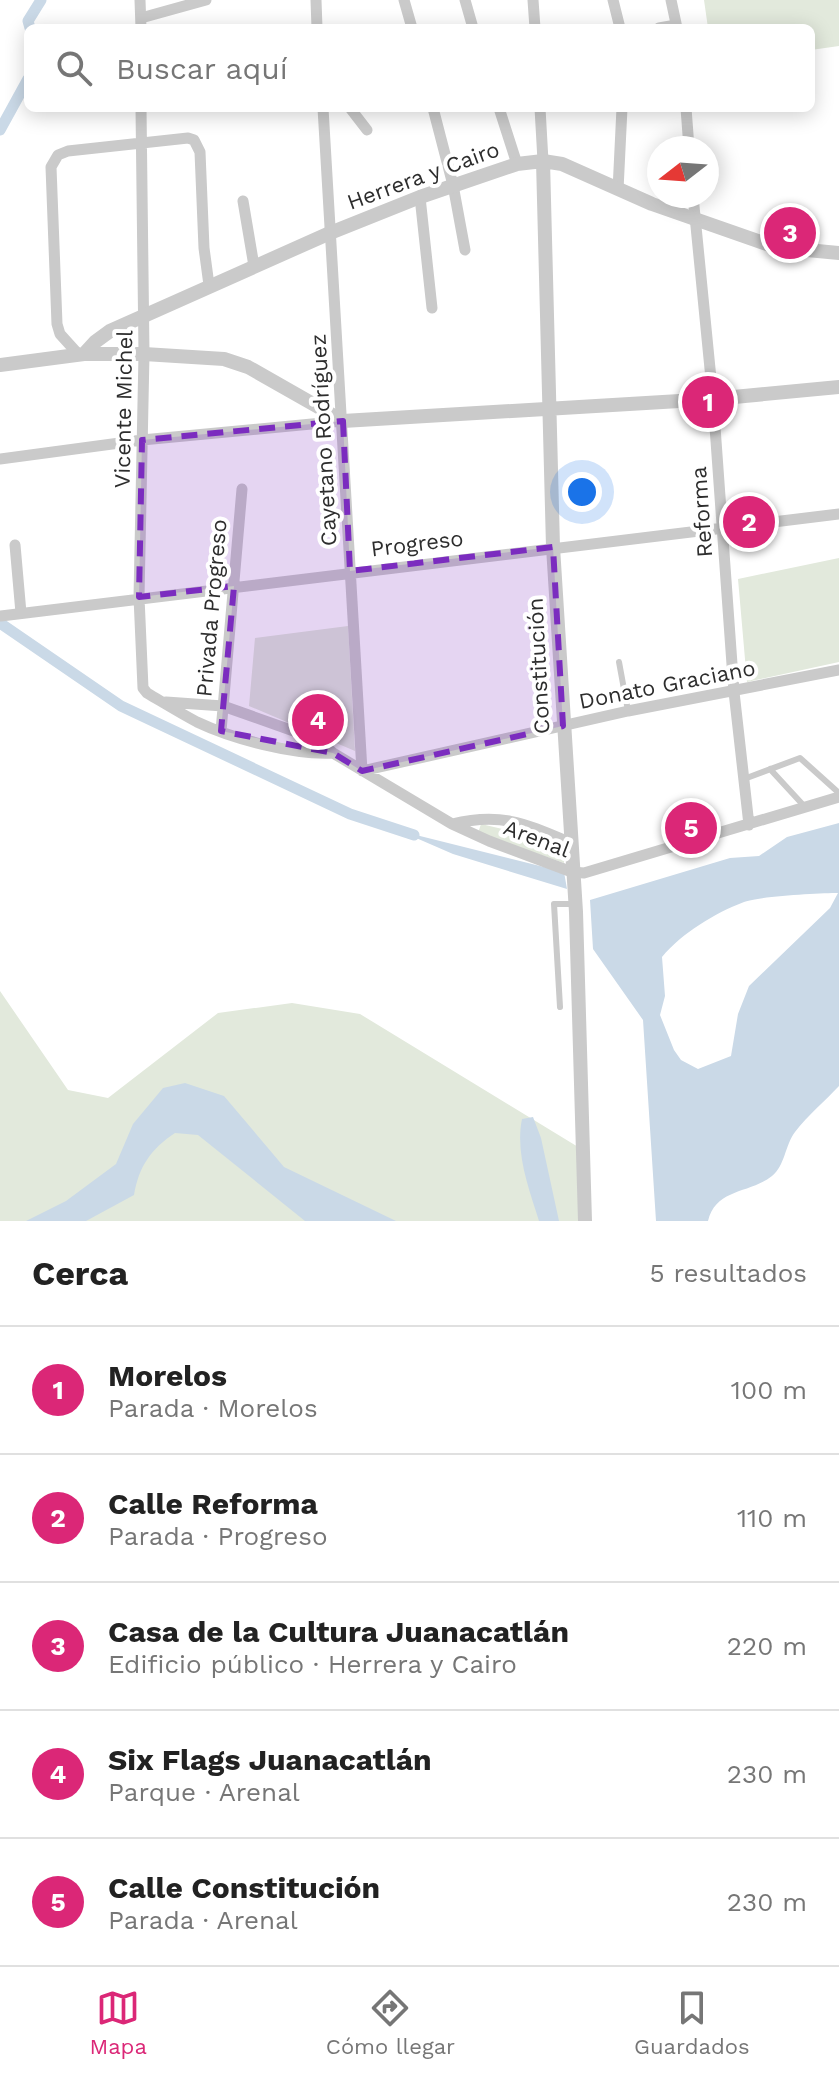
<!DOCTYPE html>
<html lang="es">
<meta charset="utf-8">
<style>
body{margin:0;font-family:"Work Sans",sans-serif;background:#f6f6f6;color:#222}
.compass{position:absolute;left:647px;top:136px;width:72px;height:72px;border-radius:50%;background:#fff;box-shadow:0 4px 20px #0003;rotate:253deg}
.you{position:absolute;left:582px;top:492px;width:28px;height:28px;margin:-20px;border:6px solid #fff;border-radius:50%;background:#1a73e8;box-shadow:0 0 0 12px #1a73e833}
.badge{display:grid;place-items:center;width:52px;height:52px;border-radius:50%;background:#db2777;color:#fff;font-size:26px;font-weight:700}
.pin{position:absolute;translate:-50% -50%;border:4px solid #fff;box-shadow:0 2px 8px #0006}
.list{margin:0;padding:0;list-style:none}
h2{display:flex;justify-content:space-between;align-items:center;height:104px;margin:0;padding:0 32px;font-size:34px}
h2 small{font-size:26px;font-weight:400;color:#767676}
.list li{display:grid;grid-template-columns:52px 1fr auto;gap:24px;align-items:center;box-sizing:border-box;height:128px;padding:0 32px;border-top:2px solid #e0e0e0}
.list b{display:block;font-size:30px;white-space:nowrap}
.list p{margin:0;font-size:26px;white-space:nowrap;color:#767676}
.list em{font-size:26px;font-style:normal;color:#767676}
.icon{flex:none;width:44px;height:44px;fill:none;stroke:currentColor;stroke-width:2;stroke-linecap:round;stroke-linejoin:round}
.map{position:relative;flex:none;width:839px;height:1221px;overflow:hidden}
.search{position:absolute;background:#fff;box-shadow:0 4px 20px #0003;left:24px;right:24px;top:24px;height:88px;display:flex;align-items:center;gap:20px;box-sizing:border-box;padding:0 28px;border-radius:12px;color:#767676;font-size:30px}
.sheet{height:744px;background:#fff}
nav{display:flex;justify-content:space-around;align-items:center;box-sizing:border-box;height:112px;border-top:2px solid #e0e0e0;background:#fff;font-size:22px;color:#767676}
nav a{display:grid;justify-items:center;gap:4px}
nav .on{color:#db2777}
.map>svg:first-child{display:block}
.green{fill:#e2e9dc}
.water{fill:#cad9e7;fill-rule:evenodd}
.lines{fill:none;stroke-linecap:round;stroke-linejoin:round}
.canal{stroke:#cad9e7;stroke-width:11}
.service{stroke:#cacaca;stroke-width:6}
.minor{stroke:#cacaca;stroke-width:11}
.tertiary{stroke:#cacaca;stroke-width:14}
.marked{fill:#7b2cbf;fill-opacity:0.2;stroke:#7b2cbf;stroke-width:6;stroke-dasharray:16 10;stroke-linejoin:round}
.labels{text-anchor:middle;stroke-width:8;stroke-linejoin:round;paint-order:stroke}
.street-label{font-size:22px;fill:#2d2d2d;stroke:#fff}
</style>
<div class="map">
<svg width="839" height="1221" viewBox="0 0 839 1221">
<rect width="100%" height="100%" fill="#fff"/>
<path class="green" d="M704,0H839V46L811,50V28H708Z
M839,558V662L747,682L738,579Z
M348,626L355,751L249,706L255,638Z
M481,824L564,843V863L478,833Z
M0,991L68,1090L108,1098L218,1013L292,1003L360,1014L588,1153L591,1221H0Z"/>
<path class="water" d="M839,823V1086C825,1101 808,1115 795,1132C785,1145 785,1166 772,1176C749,1194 716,1188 708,1221H656L643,1020L593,949L590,900L730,858L759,856L787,837ZM838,893L830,908L749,986L738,1014L731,1056L698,1069L681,1060L674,1050L660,1015L665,996L662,957C682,933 715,913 744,902C759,896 821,893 838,893Z
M400,831L564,872L567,889L453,854Z
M185,1083L224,1096L284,1167L396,1221H305L198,1135L175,1133C151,1149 139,1166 134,1195L86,1221H26L66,1201L116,1164L133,1124L163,1088Z
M533,1117L541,1138L559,1221H539C529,1189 515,1153 522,1119Z"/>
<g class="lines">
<path class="canal" d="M30,28L28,21L41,0
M0,130L28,79
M0,623L121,706L350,814L414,835"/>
<path class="service" d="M619,662L628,711
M770,769L805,807
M744,779L800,758L839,793
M560,1007L554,904H575"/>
<path class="minor" d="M140,0L141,28
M316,0L317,28
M404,0L412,28
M465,0L473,28
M533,0L535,28
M613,0L620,28
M671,0L677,28
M141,18L206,0
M659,28L676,25
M141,108L144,354L139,597L143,688L147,693C164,703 180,713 197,722C233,739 293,755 333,753
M323,108L362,771L628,711L839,670
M350,108L367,130
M433,108L453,185L465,250
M499,108L517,164
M540,108L543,161
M686,108L689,148
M618,190L622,108
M693,196L713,399L734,692L749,825
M420,197L432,308
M243,201L254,266
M79,355L60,334L57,324L51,167L58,155L68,151L188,138L194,140L200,152L204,248L209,285
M0,459L142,440L343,421
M15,545L21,613
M1,616L839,514
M166,702L223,706L319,740L333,753L452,824
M221,731L242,489
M571,843C526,824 502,812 452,824L489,841L572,872L584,873L839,797"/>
<path class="tertiary" d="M543,161L553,547L576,912L585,1221
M84,354L95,342L110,331L330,233L420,197L517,164L543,161L562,164L652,204L775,247L839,253
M0,365L84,354H144L224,359L248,367L343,421L713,399L839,387"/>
</g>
<path class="marked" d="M343,421L350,571L553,547L563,726L362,771L333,753L221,731L234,586L139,597L142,440Z"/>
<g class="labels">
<g class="street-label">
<text transform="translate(423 175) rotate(-20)" y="8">Herrera y Cairo</text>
<text transform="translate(123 409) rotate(-89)" y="8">Vicente Michel</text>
<text transform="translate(323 440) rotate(-93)" y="8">Cayetano Rodríguez</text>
<text transform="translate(701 512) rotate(-94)" y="8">Reforma</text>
<text transform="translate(417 543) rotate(-7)" y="8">Progreso</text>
<text transform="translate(211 608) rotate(-85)" y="8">Privada Progreso</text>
<text transform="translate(538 666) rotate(-93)" y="8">Constitución</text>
<text transform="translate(667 684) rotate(-11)" y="8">Donato Graciano</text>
<text transform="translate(537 838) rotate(21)" y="8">Arenal</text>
</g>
</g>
</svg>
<svg class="compass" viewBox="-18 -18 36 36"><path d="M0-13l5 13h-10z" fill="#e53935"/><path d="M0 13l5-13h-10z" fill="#767676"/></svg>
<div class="you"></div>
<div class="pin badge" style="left:708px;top:402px">1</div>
<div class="pin badge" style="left:749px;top:522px">2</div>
<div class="pin badge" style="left:790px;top:233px">3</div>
<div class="pin badge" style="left:318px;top:720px">4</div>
<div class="pin badge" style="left:691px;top:828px">5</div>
<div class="search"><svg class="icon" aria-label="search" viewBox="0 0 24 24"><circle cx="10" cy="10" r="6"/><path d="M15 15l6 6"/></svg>Buscar aquí</div>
</div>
<section class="sheet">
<h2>Cerca<small>5 resultados</small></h2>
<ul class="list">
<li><span class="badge">1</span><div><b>Morelos</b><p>Parada · Morelos</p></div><em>100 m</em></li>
<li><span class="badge">2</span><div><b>Calle Reforma</b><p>Parada · Progreso</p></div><em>110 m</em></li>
<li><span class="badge">3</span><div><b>Casa de la Cultura Juanacatlán</b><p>Edificio público · Herrera y Cairo</p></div><em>220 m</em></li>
<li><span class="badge">4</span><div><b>Six Flags Juanacatlán</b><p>Parque · Arenal</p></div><em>230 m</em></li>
<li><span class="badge">5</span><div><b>Calle Constitución</b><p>Parada · Arenal</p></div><em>230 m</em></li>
</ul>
</section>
<nav>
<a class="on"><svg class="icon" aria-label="map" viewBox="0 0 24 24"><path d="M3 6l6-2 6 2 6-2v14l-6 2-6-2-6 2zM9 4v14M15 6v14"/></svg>Mapa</a>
<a><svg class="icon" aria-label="directions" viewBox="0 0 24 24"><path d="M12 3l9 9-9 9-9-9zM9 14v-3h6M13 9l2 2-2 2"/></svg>Cómo llegar</a>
<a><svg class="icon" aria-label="saved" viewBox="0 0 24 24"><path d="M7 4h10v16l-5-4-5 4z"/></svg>Guardados</a>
</nav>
